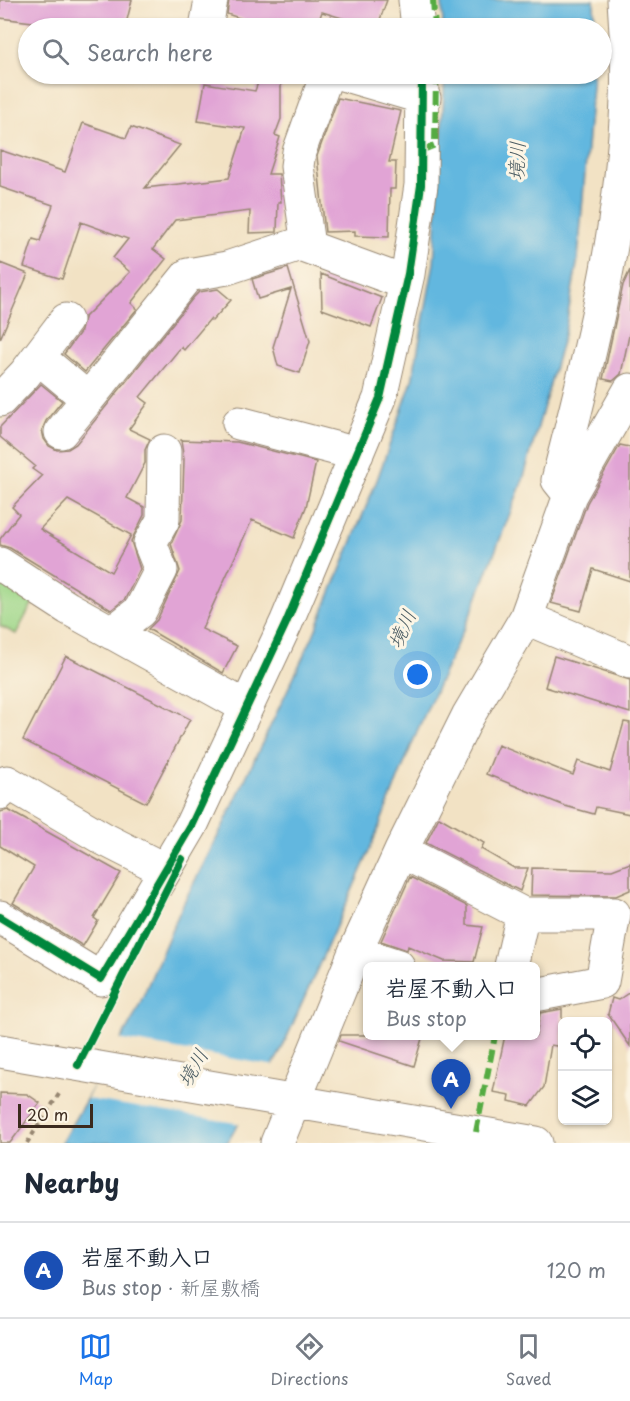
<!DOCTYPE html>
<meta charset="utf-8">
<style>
body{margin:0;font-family:"Playpen Sans","Klee One",sans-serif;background:#f6f6f7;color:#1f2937}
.controls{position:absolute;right:18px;bottom:18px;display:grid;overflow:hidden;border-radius:9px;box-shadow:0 2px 4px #0004}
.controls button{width:54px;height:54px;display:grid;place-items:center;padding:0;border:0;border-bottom:2px solid #e0e1e3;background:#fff;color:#1f2937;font:30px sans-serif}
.scale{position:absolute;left:18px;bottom:15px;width:75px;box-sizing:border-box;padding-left:6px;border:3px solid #3b2a1e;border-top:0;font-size:16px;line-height:21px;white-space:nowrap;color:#3b2a1e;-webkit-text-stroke:4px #fcf5e5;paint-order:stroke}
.you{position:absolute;left:418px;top:675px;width:21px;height:21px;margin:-15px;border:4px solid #fff;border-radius:50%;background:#1a73e8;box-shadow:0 0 0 9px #1a73e833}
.badge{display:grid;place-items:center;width:39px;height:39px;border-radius:50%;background:#1a73e8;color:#fff;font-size:20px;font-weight:700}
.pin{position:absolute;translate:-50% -50px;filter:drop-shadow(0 2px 3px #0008)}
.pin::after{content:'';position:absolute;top:32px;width:21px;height:18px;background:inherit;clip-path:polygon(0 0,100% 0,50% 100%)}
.popup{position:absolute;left:363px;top:962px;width:177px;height:78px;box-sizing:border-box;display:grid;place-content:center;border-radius:9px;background:#fff;filter:drop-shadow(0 2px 4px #0005);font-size:20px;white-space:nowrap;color:#747a83}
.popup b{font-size:22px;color:#1f2937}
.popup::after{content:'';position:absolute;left:50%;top:100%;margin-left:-12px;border:12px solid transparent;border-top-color:#fff}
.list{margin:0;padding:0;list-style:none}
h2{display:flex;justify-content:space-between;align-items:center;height:78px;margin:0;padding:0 24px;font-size:26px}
h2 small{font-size:20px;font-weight:400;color:#747a83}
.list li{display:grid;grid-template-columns:39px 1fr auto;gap:18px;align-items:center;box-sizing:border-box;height:96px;padding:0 24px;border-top:2px solid #e0e1e3}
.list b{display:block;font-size:22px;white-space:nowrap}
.list p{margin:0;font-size:20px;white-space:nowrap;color:#747a83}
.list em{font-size:20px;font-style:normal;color:#747a83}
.icon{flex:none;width:33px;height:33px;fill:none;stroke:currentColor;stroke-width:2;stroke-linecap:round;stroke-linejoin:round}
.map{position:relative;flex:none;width:630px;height:1143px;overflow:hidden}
.search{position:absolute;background:#fff;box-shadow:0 2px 4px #0004;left:18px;right:18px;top:18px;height:66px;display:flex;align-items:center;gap:15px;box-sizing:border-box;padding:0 21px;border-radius:33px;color:#747a83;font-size:22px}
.sheet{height:174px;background:#fff}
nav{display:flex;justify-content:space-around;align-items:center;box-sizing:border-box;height:84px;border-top:2px solid #e0e1e3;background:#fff;font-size:16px;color:#747a83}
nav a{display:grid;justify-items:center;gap:3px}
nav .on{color:#1a73e8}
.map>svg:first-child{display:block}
.green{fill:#9fd789;stroke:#6d8054;stroke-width:1.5}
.water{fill:#62b7df;stroke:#4e707e;stroke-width:1.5}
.pier{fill:#f2e2c4}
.building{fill:#e1a4d5;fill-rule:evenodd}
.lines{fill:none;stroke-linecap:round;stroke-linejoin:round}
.minor-casing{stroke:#968671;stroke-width:35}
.path{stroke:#968671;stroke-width:4;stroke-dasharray:4.5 4.5;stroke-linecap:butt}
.minor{stroke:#fff;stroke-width:33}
.quiet{stroke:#55ab43;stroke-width:6;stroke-dasharray:12 6;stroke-linecap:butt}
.cycleway-casing{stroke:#fcf5e5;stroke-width:11}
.cycleway{stroke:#00873e;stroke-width:8}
.labels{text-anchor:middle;stroke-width:6;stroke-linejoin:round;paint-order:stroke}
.water-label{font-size:20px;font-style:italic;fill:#495b62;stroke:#fcf5e5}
</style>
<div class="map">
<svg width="630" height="1143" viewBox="0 0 630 1143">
<rect width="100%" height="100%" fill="#fcf5e5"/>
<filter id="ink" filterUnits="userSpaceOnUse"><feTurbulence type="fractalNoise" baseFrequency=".0167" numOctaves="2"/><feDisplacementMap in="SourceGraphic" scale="12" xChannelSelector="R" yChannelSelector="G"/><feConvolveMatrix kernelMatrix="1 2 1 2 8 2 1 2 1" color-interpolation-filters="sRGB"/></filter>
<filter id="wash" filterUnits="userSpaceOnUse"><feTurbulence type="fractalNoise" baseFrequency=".008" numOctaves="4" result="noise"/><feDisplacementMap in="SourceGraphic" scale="24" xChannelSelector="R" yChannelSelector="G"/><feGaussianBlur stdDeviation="1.35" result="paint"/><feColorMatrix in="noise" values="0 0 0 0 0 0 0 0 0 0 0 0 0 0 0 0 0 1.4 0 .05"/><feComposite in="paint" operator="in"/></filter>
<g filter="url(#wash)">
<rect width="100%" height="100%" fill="#f2e2c4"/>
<path class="green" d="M0,563L39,591L16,634L0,626Z"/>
<path class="water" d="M442,0H594L595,28H443Z
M445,74H593L578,259L565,331L523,480L472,611L418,729L366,859L280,1053L227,1143H61L134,1017L183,904L221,830L313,636L377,480L412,381L434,263Z"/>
<path class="pier" d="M117,1039L276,1066L242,1124L87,1099Z"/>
<g id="blocks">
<path class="building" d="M0,0H132L125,28H82L0,18Z
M229,0H387L377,28H350L352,21L322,12L316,28H242L245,20L227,14Z
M261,74H281V119L275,135L280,137L268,174H279L281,202H278L277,232L249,233L250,211L175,220L153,249L166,259L131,303L137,309L85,372L64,354L81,331L84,318L130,272L113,258L128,239L81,222L62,279L24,267L33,239L40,241L53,205L0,187V150L65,172L83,123L126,138L131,127L180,145L145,188L229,178L245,128L198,121L205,83L255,91Z
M338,98L401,111L389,162H396L395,189H390L389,237L355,236V231L325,232L317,156Z
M0,263L28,274L0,339Z
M288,268L310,341L300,373L278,366L273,347L291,289L258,299L252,279Z
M630,270V331L621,374L613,381L603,379L623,285Z
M321,274L382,298L371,327L322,309Z
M218,289L231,300L212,321L210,319L184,350L181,347L140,397L148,403L129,429L150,439L145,450V463L127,498L144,507V515L131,541L140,569L125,599L111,610L10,548L0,545V539L19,514L12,507L42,476L32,469L35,466L0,437V427L41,384L62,401L46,421L42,430L44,439L49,446L57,450L68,449L76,444L193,298L199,292ZM68,500L131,535L111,572L40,529Z
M181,440L237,442L316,462L306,507L294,538L252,520L202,629L237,646L223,673L148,629L157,620L180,571L171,544L182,520L184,459Z
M620,445L630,447V581L593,569L581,611L551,603L587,503Z
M66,656L190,719L146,803L23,740Z
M554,656L630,680V713L545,687Z
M624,722L630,723V814L596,807L594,814L565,806L486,774L498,745L573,775L578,761L610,772Z
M8,810L121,873L94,918L98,921L83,946L13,903L34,867L0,846V812Z
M439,817L484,843L481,849L514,868H528L520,891L426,843Z
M630,863V890L616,896L531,895L532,868L612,870Z
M410,877L467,906V925L483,927L474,962L444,961L408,946L407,950L381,941Z
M630,992V1046L608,1014L612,998L618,1000Z
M562,1009V1047L551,1045L544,1087L530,1106L509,1101L510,1095L493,1092L505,1035H536L540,1013Z
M341,1035H423L414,1066L339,1041Z
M0,1093L27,1094L40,1103L10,1143H0Z"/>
</g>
</g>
<g filter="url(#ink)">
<use href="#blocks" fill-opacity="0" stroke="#968671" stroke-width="1.5"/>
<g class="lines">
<g class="minor-casing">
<path id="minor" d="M415,0L418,28
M207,22L211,0
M342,74L424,98
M308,246L297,166L299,152L327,74
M38,357L88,399L188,275L227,268L300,244L406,283
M0,400L25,374L66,320
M239,423L357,454
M61,432L88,399
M570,495L558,480C590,356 622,229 627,100C629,67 626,33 624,0
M0,564L68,608L246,707
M526,618L630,662
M112,633L140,611L161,570L150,543L163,520L164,451
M0,793L7,782L104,839L165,870
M401,851L523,914H614L602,982L535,995
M0,917L101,979L191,826L286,623L380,398L408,274L421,185L422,74
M355,952L398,966
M511,966L523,914
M0,1051L536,1143
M277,1143L355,952L401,851L468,716L526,618L570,495L630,390"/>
</g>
<path class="path" d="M27,1143L61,1091"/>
<use href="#minor" class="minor"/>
<path class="quiet" d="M433,0L435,28
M423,150L435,145L436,74
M476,1132L495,1036"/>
<g class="cycleway-casing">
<path id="cycleway" d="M0,917L101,979L191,826L286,623L380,398L408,274L421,185L422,74
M78,1065L182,859"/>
</g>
<use href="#cycleway" class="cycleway"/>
</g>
</g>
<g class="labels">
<g class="water-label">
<text transform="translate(517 161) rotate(-88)" y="7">境川</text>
<text transform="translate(402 629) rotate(-65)" y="7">境川</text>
<text transform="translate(193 1068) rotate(-60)" y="7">境川</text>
</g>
</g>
</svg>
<div class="controls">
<button><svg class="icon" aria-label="locate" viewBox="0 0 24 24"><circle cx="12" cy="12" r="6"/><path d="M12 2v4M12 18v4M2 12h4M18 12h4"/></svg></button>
<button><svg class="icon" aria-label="layers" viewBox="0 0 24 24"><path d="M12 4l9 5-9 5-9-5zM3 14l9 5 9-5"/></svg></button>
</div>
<div class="scale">20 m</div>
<div class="you"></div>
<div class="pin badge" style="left:451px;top:1109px;background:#1a4fb4">A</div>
<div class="popup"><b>岩屋不動入口</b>Bus stop</div>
<div class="search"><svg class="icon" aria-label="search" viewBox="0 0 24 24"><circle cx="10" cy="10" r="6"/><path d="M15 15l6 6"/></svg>Search here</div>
</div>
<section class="sheet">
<h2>Nearby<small></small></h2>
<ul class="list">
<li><span class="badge" style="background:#1a4fb4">A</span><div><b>岩屋不動入口</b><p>Bus stop · 新屋敷橋</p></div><em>120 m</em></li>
</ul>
</section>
<nav>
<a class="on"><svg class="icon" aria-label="map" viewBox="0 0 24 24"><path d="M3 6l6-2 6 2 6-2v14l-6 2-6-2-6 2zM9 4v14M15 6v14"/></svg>Map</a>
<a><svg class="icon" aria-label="directions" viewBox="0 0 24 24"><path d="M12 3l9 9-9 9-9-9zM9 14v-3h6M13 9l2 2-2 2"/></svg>Directions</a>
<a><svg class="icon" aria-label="saved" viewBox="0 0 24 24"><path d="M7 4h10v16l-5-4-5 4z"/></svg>Saved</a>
</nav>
